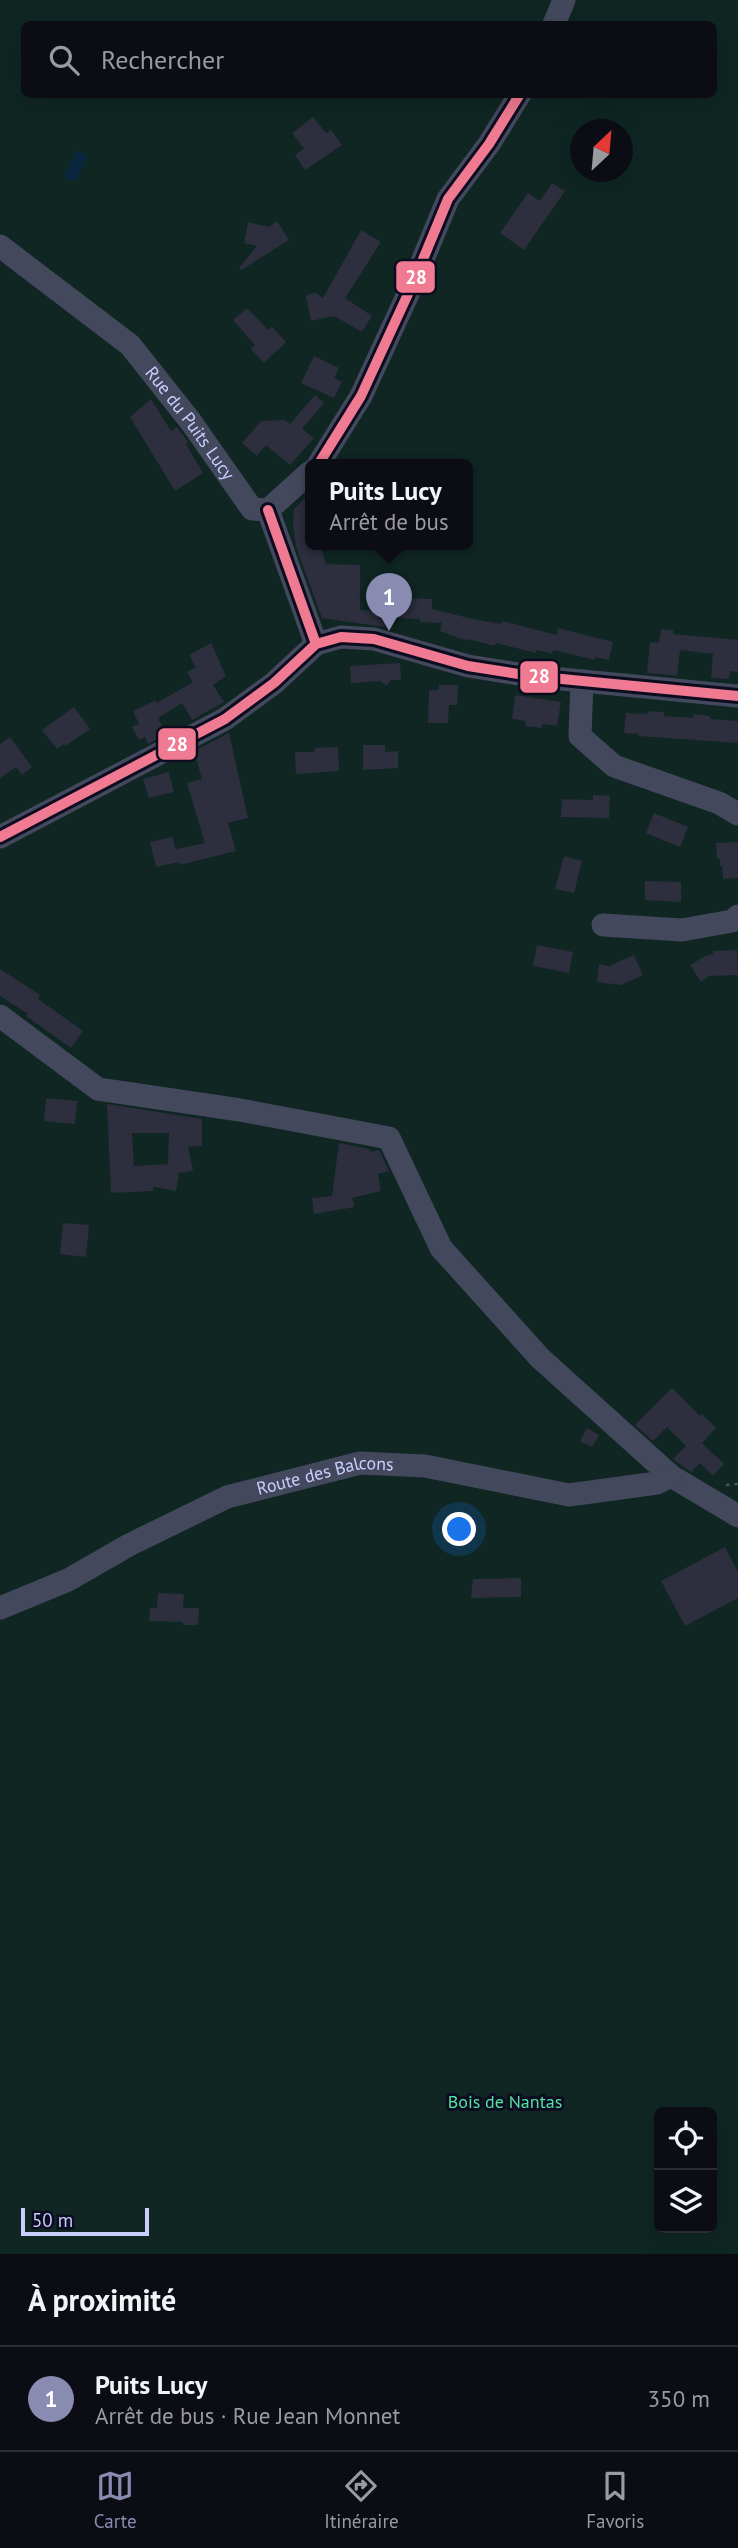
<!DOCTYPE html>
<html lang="fr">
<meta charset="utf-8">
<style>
body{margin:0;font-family:"PT Sans",sans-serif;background:#1a1a22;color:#f1f3f6}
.controls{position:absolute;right:21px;bottom:21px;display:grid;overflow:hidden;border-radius:10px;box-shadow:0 7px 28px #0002}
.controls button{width:63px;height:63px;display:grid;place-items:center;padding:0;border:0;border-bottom:2px solid #2c2c34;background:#0c0c15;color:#f1f3f6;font:35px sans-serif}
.compass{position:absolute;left:570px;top:119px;width:63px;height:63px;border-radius:50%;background:#0c0c15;box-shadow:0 7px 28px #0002;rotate:26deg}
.scale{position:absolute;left:21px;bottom:18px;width:128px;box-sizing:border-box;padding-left:7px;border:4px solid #caceff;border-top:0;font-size:19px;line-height:24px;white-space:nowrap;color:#caceff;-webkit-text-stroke:5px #0c0c20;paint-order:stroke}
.you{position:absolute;left:460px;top:1530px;width:24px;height:24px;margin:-18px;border:5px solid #fff;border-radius:50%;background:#1a73e8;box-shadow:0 0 0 10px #1a73e833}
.badge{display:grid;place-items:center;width:46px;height:46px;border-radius:50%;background:#898cb0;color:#fff;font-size:23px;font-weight:700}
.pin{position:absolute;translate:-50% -58px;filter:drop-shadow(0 2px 4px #0008)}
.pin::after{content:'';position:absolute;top:37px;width:24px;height:21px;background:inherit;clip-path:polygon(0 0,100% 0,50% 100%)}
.popup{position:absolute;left:305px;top:459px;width:168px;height:91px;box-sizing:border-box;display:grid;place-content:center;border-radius:10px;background:#0c0c15;filter:drop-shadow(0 2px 5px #0005);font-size:23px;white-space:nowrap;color:#9a9ba0}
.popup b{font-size:26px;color:#f1f3f6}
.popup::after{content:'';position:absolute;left:50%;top:100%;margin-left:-14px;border:14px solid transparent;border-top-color:#0c0c15}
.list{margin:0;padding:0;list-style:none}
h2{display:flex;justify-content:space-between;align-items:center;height:91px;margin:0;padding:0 28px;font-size:30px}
h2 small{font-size:23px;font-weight:400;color:#9a9ba0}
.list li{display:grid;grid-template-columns:46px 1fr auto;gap:21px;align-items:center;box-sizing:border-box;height:105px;padding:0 28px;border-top:2px solid #2c2c34}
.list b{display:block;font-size:26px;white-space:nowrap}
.list p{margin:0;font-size:23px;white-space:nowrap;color:#9a9ba0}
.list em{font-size:23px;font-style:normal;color:#9a9ba0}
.icon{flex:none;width:38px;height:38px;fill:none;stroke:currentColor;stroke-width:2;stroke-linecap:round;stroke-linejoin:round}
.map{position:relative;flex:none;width:738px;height:2254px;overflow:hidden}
.search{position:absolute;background:#0c0c15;box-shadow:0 7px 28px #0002;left:21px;right:21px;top:21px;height:77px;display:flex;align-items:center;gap:18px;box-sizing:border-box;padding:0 24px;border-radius:10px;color:#9a9ba0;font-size:26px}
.sheet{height:196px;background:#0c0c15}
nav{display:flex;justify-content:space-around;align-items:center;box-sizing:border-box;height:98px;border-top:2px solid #2c2c34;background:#0c0c15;font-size:19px;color:#9a9ba0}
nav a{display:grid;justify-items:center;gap:4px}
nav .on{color:#898cb0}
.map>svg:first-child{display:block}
.green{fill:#0f2623;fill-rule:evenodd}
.water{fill:#0a263e}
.building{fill:#2d2e3e;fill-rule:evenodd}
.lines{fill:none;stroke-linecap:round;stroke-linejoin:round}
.path{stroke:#43565f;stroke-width:2.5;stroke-dasharray:3.5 5;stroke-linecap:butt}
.minor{stroke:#44485d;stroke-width:23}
.bus-1-casing{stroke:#0c0c20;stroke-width:16}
.bus-1{stroke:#ef7a91;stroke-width:10}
.labels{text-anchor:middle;stroke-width:6;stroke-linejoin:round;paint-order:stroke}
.street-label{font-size:18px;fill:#caceff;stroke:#0c0c20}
.park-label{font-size:18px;fill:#53e2a3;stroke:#0c0c20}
.line-badge{stroke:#0c0c20;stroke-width:2.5}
.badge-label{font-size:19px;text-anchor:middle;font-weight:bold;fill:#fff}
</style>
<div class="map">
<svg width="738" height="2254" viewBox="0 0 738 2254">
<rect width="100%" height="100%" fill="#10101c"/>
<path class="green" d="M0,0H738V2254H0ZM24,24H714V94H24ZM580,130H622V172H580ZM310,465H468V545H310ZM659,2112H712V2228H659Z"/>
<path class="water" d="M76,150L88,156L76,182L64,177Z"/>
<path class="building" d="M313,117L326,133L331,130L342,145L305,170L295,155L304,149L292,133Z
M552,183L565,191L524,250L500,233L528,193L540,201Z
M277,221L289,240L241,270L239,268L257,246L244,243L248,222L269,227Z
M361,230L381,242L345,298L372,316L362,332L334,316L311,321L306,296L315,292L323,298Z
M247,308L268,330L272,327L286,342L264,363L251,349L255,345L233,320Z
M314,356L339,368L334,378L342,382L334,398L301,383Z
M315,395L324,403L302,429L314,438L290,465L266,445L257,456L242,443L261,421L285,420L290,424Z
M151,399L171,431L177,427L188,442L186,444L203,473L175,491L130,417Z
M310,493V545H320L326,564L360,565V610L386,612V597L432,599V609L473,619L501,624L502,621L557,635L558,628L613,642L609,660L595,657V660L553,650L552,654L537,650L536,653L496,643L495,646L468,639L467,641L440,631L442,623L420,622V619L385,618V627L322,618L296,547L293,525L294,509Z
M661,629L673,630V634L738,640V672L730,671L729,679L711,678L713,654L680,650L677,676L647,673L650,642L659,643Z
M211,643L226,676L213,685L224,702L192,720L182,703L158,718L166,734L148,744L145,737L139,740L132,727L139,724L133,711L156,700L157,703L193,682L187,672L196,667L189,655Z
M400,663L401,680H391L386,686L380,681L351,683L350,666Z
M439,685H458L457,705H449L448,723H428L429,690H439Z
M515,695L561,702L557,726L542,724V728L525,726L526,721L512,719Z
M74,707L90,729L65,746L64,744L57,749L42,730Z
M648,711L664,712V716L693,718V714L710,716V719L738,721V743L638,736L639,734L624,733L626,713L647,714Z
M229,733L248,818L228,823L236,851L180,865L179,862L156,867L150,842L172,837L176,849L205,843L187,783L202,779L194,751Z
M10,737L32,767L22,775L16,767L0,778V744Z
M363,745H385V752L398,751V768L363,770Z
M338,747L339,771L296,774L295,752H314L315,748Z
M169,772L174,792L149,798L143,779Z
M593,795L610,796L609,818L561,817L562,799L593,800Z
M654,813L688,827L680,847L646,833Z
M738,842V878L723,879L722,866H720V859H717L716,843Z
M564,856L582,861L574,893L555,889Z
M645,881L681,882V902L645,900Z
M537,945L573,952L569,973L533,966Z
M737,950L738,975L709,976L701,982L690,965L707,955L713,954V951Z
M634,955L643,975L621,985L597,982L599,964L609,966Z
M0,969L40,995L38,999L83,1031L71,1048L26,1016L28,1014L0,996Z
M46,1098L77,1101L75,1124L44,1121Z
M107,1104L202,1119V1146L188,1147L193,1171L179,1173L176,1191L153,1187V1191L111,1193ZM132,1133H169L168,1164L134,1166Z
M339,1143L369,1149L371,1152L379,1150L389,1171L378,1174L381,1191L352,1198L355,1207L314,1214L312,1198L332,1196Z
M63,1223L89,1225L86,1257L60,1254Z
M672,1388L700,1416L702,1414L716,1428L702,1443L724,1464L713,1476L700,1463L691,1472L673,1459L686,1446L667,1427L653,1441L635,1425Z
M587,1428L599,1435L592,1447L580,1441Z
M725,1547L738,1572V1598L685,1626L661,1581Z
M521,1578V1597L471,1598L473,1579Z
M158,1593L184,1594L183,1608H199L198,1625H183V1622L149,1621L150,1608H157Z"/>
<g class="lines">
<path class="path" d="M726,1485L738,1484"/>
<g class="minor">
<path d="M554,24L564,0"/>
<path id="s1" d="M0,246L130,345L191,422L252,509L268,510"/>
<path d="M318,465L361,396L414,281L448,199L489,144L520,94"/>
<path d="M268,510L316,644"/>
<path d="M268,510L310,472"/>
<path d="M582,681L580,736L614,766L719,803L738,814"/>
<path d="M0,837L225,719L274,683L316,644L341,637L374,639L468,666L531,676L738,696"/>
<path d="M603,925L682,930L732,921L738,916"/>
<path d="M0,1016L98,1089L240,1110L389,1138L441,1248L540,1358L671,1476L738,1516"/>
<path id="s2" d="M0,1608L68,1580L129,1545L227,1497L360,1463L425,1466L569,1495L657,1483L671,1476"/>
</g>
<g class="bus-1-casing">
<path id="bus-1" d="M318,465L361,396L414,281L448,199L489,144L520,94
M268,510L316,644
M0,837L225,719L274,683L316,644L341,637L374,639L468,666L531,676L738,696"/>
</g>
<use href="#bus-1" class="bus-1"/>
</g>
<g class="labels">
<g class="street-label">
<text dy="6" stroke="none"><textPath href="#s1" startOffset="262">Rue du Puits Lucy</textPath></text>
<text dy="6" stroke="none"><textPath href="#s2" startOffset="354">Route des Balcons</textPath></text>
</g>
<g class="park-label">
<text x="505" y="2108">Bois de Nantas</text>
</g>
</g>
<g class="line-badge">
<rect x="395" y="260" width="41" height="34" rx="7" fill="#ef7a91"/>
<rect x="519" y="660" width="40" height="34" rx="7" fill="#ef7a91"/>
<rect x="157" y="727" width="40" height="34" rx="7" fill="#ef7a91"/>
</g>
<g class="badge-label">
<text x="416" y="284">28</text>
<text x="539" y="683">28</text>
<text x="177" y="751">28</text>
</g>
</svg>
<div class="controls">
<button><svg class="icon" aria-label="locate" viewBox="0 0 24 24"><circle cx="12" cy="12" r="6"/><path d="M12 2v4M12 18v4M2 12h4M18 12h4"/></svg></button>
<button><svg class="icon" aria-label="layers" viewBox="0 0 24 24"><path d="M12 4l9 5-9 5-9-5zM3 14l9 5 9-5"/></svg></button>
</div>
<svg class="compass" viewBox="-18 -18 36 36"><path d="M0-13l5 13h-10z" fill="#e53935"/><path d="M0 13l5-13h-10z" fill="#9a9ba0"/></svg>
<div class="scale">50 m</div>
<div class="you"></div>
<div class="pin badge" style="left:389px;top:631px">1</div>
<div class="popup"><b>Puits Lucy</b>Arrêt de bus</div>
<div class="search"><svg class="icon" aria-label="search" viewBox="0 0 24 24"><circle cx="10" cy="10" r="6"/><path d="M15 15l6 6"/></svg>Rechercher</div>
</div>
<section class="sheet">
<h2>À proximité<small></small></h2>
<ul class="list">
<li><span class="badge">1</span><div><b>Puits Lucy</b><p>Arrêt de bus · Rue Jean Monnet</p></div><em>350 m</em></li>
</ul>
</section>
<nav>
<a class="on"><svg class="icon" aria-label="map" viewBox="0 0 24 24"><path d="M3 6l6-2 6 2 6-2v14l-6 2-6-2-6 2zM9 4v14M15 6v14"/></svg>Carte</a>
<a><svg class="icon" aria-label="directions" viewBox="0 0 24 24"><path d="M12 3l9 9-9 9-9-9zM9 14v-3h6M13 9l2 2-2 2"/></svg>Itinéraire</a>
<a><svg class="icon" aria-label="saved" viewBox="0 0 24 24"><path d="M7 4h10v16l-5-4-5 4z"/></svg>Favoris</a>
</nav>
